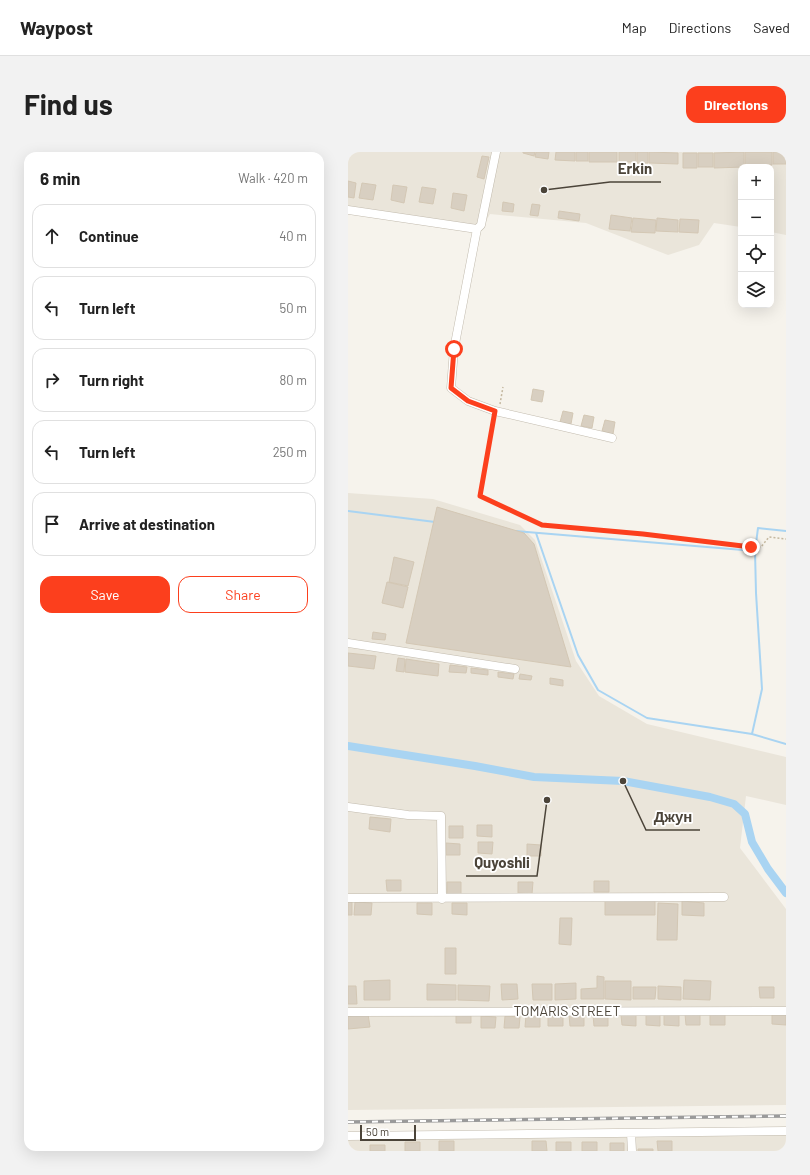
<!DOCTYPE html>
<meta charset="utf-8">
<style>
body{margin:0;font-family:Barlow,sans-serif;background:#f2f2f2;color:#222}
.controls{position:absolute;right:12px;top:12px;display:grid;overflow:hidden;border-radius:8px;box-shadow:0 4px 16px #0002}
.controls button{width:36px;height:36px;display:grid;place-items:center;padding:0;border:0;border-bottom:1px solid #e0e0e0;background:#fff;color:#222;font:20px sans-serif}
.scale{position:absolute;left:12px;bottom:10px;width:56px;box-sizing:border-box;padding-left:4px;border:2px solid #4b4439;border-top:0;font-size:11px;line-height:14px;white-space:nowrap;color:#4b4439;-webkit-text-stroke:3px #fff;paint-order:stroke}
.stop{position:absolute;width:12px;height:12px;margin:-9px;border:3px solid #fc3f1d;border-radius:50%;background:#fff}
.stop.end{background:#fc3f1d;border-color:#fff;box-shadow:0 1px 4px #0008}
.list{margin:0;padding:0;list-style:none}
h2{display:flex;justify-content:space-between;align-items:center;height:52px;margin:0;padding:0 16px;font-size:17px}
h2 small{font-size:13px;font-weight:400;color:#767676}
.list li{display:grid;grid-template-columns:26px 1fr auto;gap:12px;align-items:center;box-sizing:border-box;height:64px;margin:0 8px 8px;padding:0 8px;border:1px solid #e0e0e0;border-radius:12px}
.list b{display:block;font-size:15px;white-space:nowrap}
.list em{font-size:13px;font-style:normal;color:#767676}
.actions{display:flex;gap:8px;padding:12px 16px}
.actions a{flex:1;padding:9px 0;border:1px solid #fc3f1d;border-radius:12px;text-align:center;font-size:14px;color:#fc3f1d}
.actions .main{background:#fc3f1d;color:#fff}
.icon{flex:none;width:22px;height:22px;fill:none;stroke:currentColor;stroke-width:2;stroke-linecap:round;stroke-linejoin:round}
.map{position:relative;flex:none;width:438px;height:999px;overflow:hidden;border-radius:12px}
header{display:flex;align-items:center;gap:24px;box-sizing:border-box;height:56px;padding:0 20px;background:#fff;border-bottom:1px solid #e0e0e0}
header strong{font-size:19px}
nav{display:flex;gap:22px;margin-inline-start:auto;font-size:14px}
.intro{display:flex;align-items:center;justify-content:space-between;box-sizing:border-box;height:96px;padding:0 24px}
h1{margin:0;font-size:28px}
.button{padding:10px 18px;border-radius:12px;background:#fc3f1d;color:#fff;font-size:14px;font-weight:700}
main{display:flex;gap:24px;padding:0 24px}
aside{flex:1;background:#fff;border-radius:12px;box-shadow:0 4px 16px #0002}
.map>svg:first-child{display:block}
.residential{fill:#eae5da}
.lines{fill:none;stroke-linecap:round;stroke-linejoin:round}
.stream{stroke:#a9d4f2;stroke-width:2}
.canal{stroke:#a9d4f2;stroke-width:8}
.building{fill:#d8cfc1;stroke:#d3c7b4}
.minor-casing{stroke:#c2bbae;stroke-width:9}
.path{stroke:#c4b79f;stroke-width:1.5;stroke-dasharray:2 2;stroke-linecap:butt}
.minor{stroke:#fff;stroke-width:8}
.rail-casing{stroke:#9a9a9a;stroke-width:3.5}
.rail{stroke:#fff;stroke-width:2;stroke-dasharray:6;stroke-linecap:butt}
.route{stroke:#fc3f1d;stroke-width:5}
.labels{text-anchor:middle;stroke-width:3.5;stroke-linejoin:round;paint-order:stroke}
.street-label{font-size:14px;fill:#4b4439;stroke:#fff}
.leader{fill:none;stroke:#4b4439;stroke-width:1.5}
.callout-dot{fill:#4b4439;stroke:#fff;stroke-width:1.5}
.callout-label{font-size:15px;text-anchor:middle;font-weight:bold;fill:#4b4439;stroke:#fff;stroke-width:3.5;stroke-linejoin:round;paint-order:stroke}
</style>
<header>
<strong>Waypost</strong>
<nav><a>Map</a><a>Directions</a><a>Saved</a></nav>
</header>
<div class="intro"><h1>Find us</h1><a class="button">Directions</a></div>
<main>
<aside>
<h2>6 min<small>Walk · 420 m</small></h2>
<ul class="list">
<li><svg class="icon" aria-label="ahead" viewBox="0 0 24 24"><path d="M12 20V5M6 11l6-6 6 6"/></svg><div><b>Continue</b></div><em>40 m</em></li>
<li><svg class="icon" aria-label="left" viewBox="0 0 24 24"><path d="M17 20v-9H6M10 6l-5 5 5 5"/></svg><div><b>Turn left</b></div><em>50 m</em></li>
<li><svg class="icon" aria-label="right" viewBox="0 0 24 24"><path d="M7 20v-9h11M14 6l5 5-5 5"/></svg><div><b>Turn right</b></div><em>80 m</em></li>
<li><svg class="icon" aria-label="left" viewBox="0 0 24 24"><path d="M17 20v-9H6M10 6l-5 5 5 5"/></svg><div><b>Turn left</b></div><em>250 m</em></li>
<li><svg class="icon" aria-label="arrive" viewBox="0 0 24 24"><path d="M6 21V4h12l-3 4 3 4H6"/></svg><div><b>Arrive at destination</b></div></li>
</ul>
<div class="actions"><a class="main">Save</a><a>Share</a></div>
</aside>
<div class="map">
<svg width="438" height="999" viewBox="0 0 438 999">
<rect width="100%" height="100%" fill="#f6f3ec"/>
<path class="residential" d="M0,0H438V83L423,80V15H393V75L366,71L351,93L320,103L238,71L142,62L132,80L0,61Z
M0,341L85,347L172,373L187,388L228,509L251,544L299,572L438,605V653L398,644L392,696L438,757V953L0,958Z
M438,978V999H0V986Z"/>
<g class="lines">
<path class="stream" d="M0,359L87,370
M167,379L407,399
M188,381L230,503L250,538L299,566L404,582L438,592
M404,582L414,537L408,441L407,399L410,376L438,379"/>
<path class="canal" d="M0,594L127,614L186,625L275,629L362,645L386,652L397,662L404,690L420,717L438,741"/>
</g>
<path class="building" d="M175,0H187L186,4L175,1Z
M188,0H201L200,7L187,5Z
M208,0H227V9L207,8Z
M228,0H240V9H228Z
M241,0H269V10H241Z
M271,0H288V10H271Z
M289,0H300V11H289Z
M301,0L330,1V12L301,11Z
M396,0V15L366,16V1Z
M397,0H424V13H397Z
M425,0H438V12H425Z
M335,1H349V16H335Z
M350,1H365V15H350Z
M134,4L141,5L136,27L129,25Z
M0,29L8,31L6,46L0,45Z
M14,31L28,33L25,48L11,46Z
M45,33L59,35L56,51L43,48Z
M74,35L88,37L85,52L71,50Z
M105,41L119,43L116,59L103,56Z
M155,50L166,52L165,60L154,59Z
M184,52L192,53L190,64L182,63Z
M211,59L232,62L231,69L210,66Z
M263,63L284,66L282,79L261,77Z
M285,66L308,68L307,81L283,80Z
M309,66L330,68V80L308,79Z
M332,67L351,68L350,81L331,80Z
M185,237L196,239L194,250L183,248Z
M215,259L225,261L223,272L212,270Z
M236,263L246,265L244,276L233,274Z
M257,268L267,270L265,282L254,279Z
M89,355L176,381L186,392L223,515L58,491Z
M46,405L66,410L60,434L41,430Z
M39,430L60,435L55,456L34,451Z
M25,480L38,482L37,488L24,487Z
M0,501L28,504L26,517L0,514Z
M50,506L57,507L56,520L48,519Z
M58,507L91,512L90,524L57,520Z
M102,513L119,515L118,521L101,520Z
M123,516L140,518V523L123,521Z
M150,520L166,522L165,527L150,525Z
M172,522L184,524L183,528L171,527Z
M202,526L215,528V534L202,532Z
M22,665L43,667L42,680L21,677Z
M129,673H144V685L129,684Z
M101,674H115V686H101Z
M130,690H145L144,702L130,701Z
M98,691L112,692V703H98Z
M179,692L193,693V704H179Z
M38,728H53V739H39Z
M246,729H261V740H246Z
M99,730H113V742H99Z
M170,730H185L184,742L170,741Z
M257,748L307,749V763H257Z
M334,749L356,751V764L334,763Z
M0,750H4V763H0Z
M7,750L24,751L23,763H6Z
M69,751H84V763L69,762Z
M104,751H119V763L104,762Z
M310,751L330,752L329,788H309Z
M212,766H224L223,793L211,792Z
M97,796H108V822H97Z
M249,824L256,825V847H233V837L249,836Z
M42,828V848H16V829Z
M336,828L363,829L362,848L335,847Z
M257,829H283V848L257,847Z
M228,831V847L207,848V832Z
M79,832L108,833V848H79Z
M153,832H169L170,847L154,848Z
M184,832H204V848H185Z
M110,833L142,834L141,849L110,848Z
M0,834H8L9,852H0Z
M310,834L333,835V848L310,847Z
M285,835H308L307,847H285Z
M411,835H426V846H412Z
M108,859L123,860V871H108Z
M424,861H438V873L424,872Z
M20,862L22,875L0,877V864Z
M260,862V874H246L245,863Z
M288,862V874L274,873L273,863Z
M298,862H312V874L298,873Z
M331,862V874L316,873V863Z
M337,862H352V873H338Z
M362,862H377V873H362Z
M178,863L192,864V875H177Z
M200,863H215V874H200Z
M221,863H236V874H222Z
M133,864L148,865L147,876H133Z
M157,864L172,865L171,876H156Z
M91,989H106V999H91Z
M184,989H198L199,999H184Z
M309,989H324V999H310Z
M57,990H72V999H57Z
M208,990H223V999H208Z
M234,990H249V999H234Z
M262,991H276V999H262Z
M22,993H37V999H22Z
M290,997H305V999H290Z"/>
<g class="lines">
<g class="minor-casing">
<path id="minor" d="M148,0L133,73L129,77L106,197L103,236L120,249L147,259L264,286
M0,58L129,77
M0,491L167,517
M0,655L60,663L93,664L94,747
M0,746L376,745
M0,860L438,859
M283,981L284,999
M0,984L438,979"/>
</g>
<path class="path" d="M152,252L155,235
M145,267L132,344L194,373L295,382L403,395H413L421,385L438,387"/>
<use href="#minor" class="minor"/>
<g class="rail-casing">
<path id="rail" d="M0,970L438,964"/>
</g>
<use href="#rail" class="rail"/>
</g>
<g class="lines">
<path class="route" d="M106,197L103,236L120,249L147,259L132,344L194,373L295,382L403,395"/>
</g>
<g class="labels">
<g class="street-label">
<text x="219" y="864">TOMARIS STREET</text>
</g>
</g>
<path class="leader" d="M196 38L262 30H313M275 629L298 678H352M199 648L189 724H118"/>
<g class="callout-dot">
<circle cx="196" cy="38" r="4"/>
<circle cx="275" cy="629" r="4"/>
<circle cx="199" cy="648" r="4"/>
</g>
<g class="callout-label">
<text x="287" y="22">Erkin</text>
<text x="325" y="670">Джун</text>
<text x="154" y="716">Quyoshli</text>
</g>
</svg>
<div class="controls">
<button>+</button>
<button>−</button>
<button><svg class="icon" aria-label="locate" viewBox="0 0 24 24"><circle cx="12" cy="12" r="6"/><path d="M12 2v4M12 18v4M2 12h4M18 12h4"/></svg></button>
<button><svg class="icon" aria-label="layers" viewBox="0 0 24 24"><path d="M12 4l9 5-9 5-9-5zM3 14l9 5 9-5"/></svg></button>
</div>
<div class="scale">50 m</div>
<div class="stop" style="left:106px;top:197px"></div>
<div class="stop end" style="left:403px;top:395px"></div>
</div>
</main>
